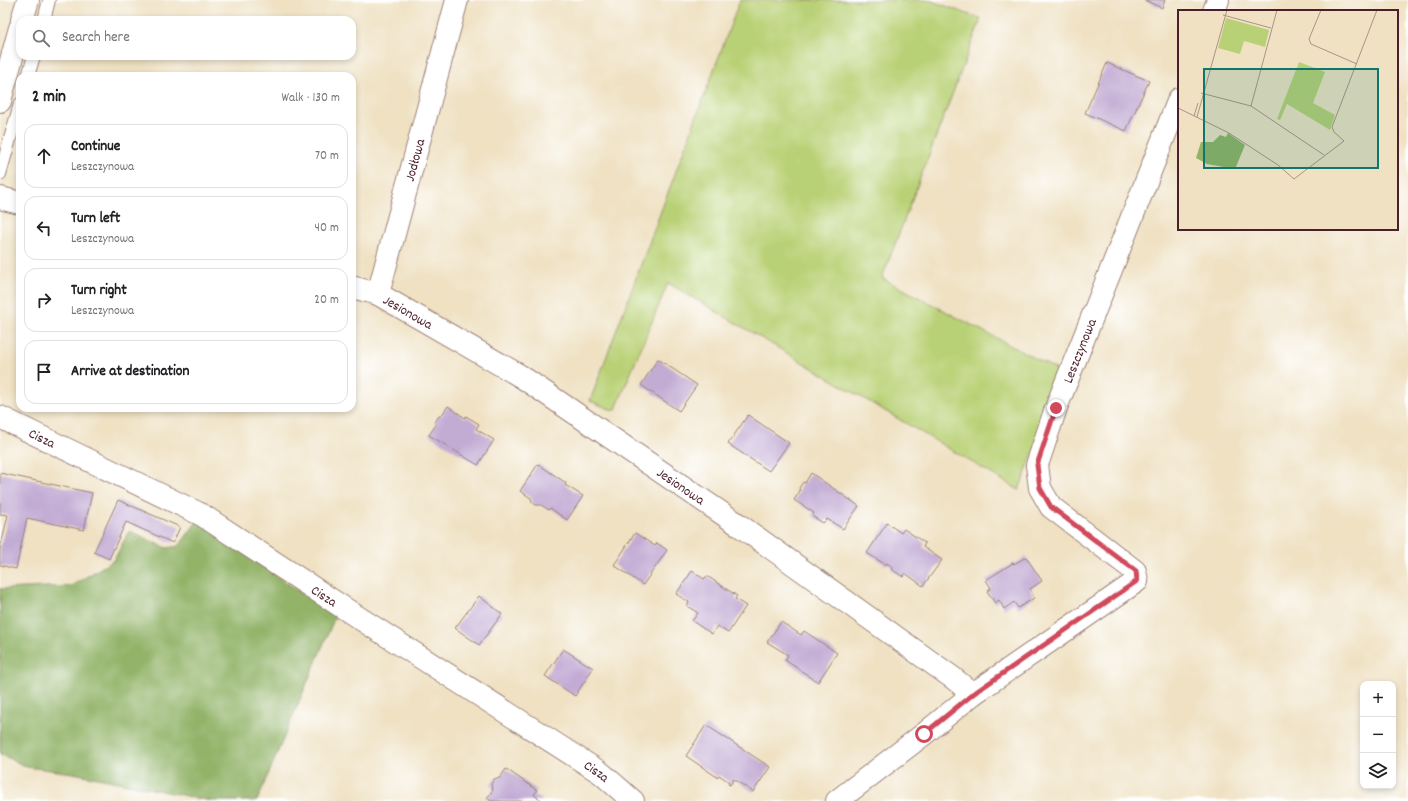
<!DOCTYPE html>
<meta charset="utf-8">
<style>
body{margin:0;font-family:Dekko,sans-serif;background:#f6f6f6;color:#202124}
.controls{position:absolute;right:12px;bottom:12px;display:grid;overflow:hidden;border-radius:8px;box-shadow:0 2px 6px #0003}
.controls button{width:36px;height:36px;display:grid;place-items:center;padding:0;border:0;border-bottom:1px solid #e0e0e0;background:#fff;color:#202124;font:20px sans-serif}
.stop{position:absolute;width:12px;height:12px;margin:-9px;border:3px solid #d1495b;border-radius:50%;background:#fff}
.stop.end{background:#d1495b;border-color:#fff;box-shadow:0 1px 4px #0008}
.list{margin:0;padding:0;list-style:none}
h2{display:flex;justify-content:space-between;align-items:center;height:52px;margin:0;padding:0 16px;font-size:17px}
h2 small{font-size:13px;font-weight:400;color:#757577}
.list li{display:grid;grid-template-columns:26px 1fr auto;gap:12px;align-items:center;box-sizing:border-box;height:64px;margin:0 8px 8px;padding:0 8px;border:1px solid #e0e0e0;border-radius:12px}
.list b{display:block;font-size:15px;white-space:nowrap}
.list p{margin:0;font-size:13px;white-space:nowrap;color:#757577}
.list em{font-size:13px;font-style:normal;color:#757577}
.icon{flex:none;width:22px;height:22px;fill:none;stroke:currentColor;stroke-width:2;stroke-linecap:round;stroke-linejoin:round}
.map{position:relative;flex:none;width:1408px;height:801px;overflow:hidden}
.search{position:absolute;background:#fff;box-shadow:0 2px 6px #0003;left:16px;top:16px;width:340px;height:44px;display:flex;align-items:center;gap:10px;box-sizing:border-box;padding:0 14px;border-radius:12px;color:#757577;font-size:15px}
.panel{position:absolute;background:#fff;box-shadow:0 2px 6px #0003;left:16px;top:72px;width:340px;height:340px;border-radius:12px}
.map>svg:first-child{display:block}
.green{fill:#b9d176;stroke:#827850}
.forest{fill:#92b367;stroke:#6e6949}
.building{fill:#c2acd4}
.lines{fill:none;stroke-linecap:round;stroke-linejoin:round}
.lane-casing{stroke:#9c8076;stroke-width:14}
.street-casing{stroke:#9c8076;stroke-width:24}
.lane{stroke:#fff;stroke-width:12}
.street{stroke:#fff;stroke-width:22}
.route{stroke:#d1495b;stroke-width:5}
.labels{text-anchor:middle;stroke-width:3;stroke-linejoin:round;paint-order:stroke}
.street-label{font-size:14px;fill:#4a1f2b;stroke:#fff}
.inset-road{fill:none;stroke:#ad9386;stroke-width:1}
.view{fill:#0f766e;fill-opacity:0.15;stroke:#0f766e;stroke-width:2}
.inset-edge{fill:none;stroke:#4a1f2b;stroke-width:2}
</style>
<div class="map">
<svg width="1408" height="801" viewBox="0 0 1408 801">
<rect width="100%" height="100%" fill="#fff"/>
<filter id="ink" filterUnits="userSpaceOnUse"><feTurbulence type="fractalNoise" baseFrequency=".025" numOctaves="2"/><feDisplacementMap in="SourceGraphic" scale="8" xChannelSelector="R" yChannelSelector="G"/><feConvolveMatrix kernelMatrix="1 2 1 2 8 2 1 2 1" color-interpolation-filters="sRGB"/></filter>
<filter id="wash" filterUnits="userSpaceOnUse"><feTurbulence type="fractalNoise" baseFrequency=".012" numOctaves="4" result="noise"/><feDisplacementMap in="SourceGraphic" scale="16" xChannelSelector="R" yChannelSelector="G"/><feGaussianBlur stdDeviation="0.9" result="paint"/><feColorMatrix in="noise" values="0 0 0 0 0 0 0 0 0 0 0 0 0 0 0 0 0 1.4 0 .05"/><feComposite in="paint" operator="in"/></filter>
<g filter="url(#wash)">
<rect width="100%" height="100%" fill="#efe1c2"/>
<path class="green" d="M740,0H929L981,19L882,278L1063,373L1019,490L668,283L615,411L590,401Z"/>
<path class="forest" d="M198,520L335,617L257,801H211L73,773L27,767L0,754V589L71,586L114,560L129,531L166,548L179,546Z"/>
<g id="blocks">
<path class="building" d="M1144,0H1165L1162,8Z
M1107,63L1149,81L1126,131L1085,113Z
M658,359L697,385L679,411L641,385Z
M448,406L465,418L466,416L479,424L476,429L494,440L478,465L429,435L436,425L435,422L439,416H441Z
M748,415L789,443L769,471L728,444Z
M538,464L566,483L565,485L583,496L567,520L550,508L549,510L541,505H536L532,502L531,498L520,491Z
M0,473L92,493L84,530L27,518L16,569L0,565V550L8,515L0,514Z
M811,473L859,506L843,529L827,519L823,523L812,516L814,513L794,500L800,491L799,488L803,482L805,483Z
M118,500L180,527L173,543L126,522L109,559L94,552Z
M887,523L901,533L904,529L925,543L923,547L942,560L923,586L905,573L903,577L891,569L892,567L887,563L886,565L867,553Z
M635,533L655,546L657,543L667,550L643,585L614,565Z
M1026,557L1042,581L1030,589L1034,598L1018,608L1014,602L1004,609L999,600L995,603L987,591L991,588L986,580L1013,563L1014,564Z
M692,571L704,579L707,576L737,596L735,599L746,606L728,633L717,626L712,634L692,621L698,613L687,606L689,602L676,594Z
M479,596L502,614L479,645L455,628Z
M781,622L801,635L804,631L837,653L818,682L785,660L788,655L767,642Z
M563,649L593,668L575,696L545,676Z
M706,725L770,767L753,792L734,779L730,785L728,784L729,782L719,775L717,777L686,756Z
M506,769L537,790L534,795L543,801H491L487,798L493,790L491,784L494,779L500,778Z"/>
</g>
</g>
<g filter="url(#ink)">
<use href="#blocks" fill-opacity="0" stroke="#9c8076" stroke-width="1"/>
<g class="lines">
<g class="lane-casing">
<path id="lane" d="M44,20L49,0
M28,76L34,56
M0,174L20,104"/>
</g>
<g class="street-casing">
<g id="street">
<path d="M1214,11L1218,0"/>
<path d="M22,20L28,0"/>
<path d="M0,101L20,28"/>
<path d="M0,198L20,203"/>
<path id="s1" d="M352,287L378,294L457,0"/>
<path id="s2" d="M378,294L522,377L739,525L953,678L973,694"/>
<path id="s3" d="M0,417L202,515L353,614L601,773L633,801"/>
<path id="s4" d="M837,801L924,734L973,694L1137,581L1135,571L1051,507L1040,488L1037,465L1056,408L1179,99"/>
</g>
</g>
<use href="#lane" class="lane"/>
<use href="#street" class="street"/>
</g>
</g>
<g class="lines" filter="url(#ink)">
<path class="route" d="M924,734L973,694L1137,581L1136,571L1051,507L1040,488L1037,465L1056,408"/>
</g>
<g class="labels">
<g class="street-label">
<text dy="5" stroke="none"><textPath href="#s1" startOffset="166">Jodłowa</textPath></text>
<text dy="5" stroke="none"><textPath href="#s2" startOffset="35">Jesionowa</textPath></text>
<text dy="5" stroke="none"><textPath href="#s4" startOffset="655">Leszczynowa</textPath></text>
<text dy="5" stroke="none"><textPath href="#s3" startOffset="47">Cisza</textPath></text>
<text dy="5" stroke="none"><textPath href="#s2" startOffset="359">Jesionowa</textPath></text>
<text dy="5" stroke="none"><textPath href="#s3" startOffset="371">Cisza</textPath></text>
<text dy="5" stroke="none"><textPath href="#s3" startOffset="695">Cisza</textPath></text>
</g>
</g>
<g transform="translate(1178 10)">
<rect width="220" height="220" fill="#efe1c2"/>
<path d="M48,8L91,20L87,37L66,31L62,44L40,38ZM121,52L147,62L135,93L157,105L152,120L109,94L102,110L99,109Z" fill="#b9d176"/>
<path d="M50,123L67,135L57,159L29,154L18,148L23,132H35L42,125L48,127Z" fill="#92b367"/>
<path class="inset-road" d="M143,0L131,29L133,34L179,54M45,5L93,18M23,83L73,96L99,0M73,96L146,145M0,98L51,123L100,155L116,169L166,131L156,122L154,117L199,0M16,106L20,93M19,107L49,0"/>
<path class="view" d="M26,59H200V158H26Z"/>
<rect width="220" height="220" class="inset-edge"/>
</g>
</svg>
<div class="controls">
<button>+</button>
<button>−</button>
<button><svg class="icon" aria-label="layers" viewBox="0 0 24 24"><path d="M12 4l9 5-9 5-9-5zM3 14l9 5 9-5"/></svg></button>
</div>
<div class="stop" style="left:924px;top:734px"></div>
<div class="stop end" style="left:1056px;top:408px"></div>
<div class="search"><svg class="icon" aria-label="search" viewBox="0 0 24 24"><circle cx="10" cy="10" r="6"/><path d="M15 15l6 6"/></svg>Search here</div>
<section class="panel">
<h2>2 min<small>Walk · 130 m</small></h2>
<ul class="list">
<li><svg class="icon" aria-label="ahead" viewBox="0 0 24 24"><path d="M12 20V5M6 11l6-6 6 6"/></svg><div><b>Continue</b><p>Leszczynowa</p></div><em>70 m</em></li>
<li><svg class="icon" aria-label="left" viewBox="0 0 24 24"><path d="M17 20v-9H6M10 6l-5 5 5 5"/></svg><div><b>Turn left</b><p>Leszczynowa</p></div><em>40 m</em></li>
<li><svg class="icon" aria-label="right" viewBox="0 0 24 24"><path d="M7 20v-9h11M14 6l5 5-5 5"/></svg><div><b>Turn right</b><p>Leszczynowa</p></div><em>20 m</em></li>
<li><svg class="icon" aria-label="arrive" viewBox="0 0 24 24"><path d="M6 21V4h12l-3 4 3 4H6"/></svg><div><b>Arrive at destination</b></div></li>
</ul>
</section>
</div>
